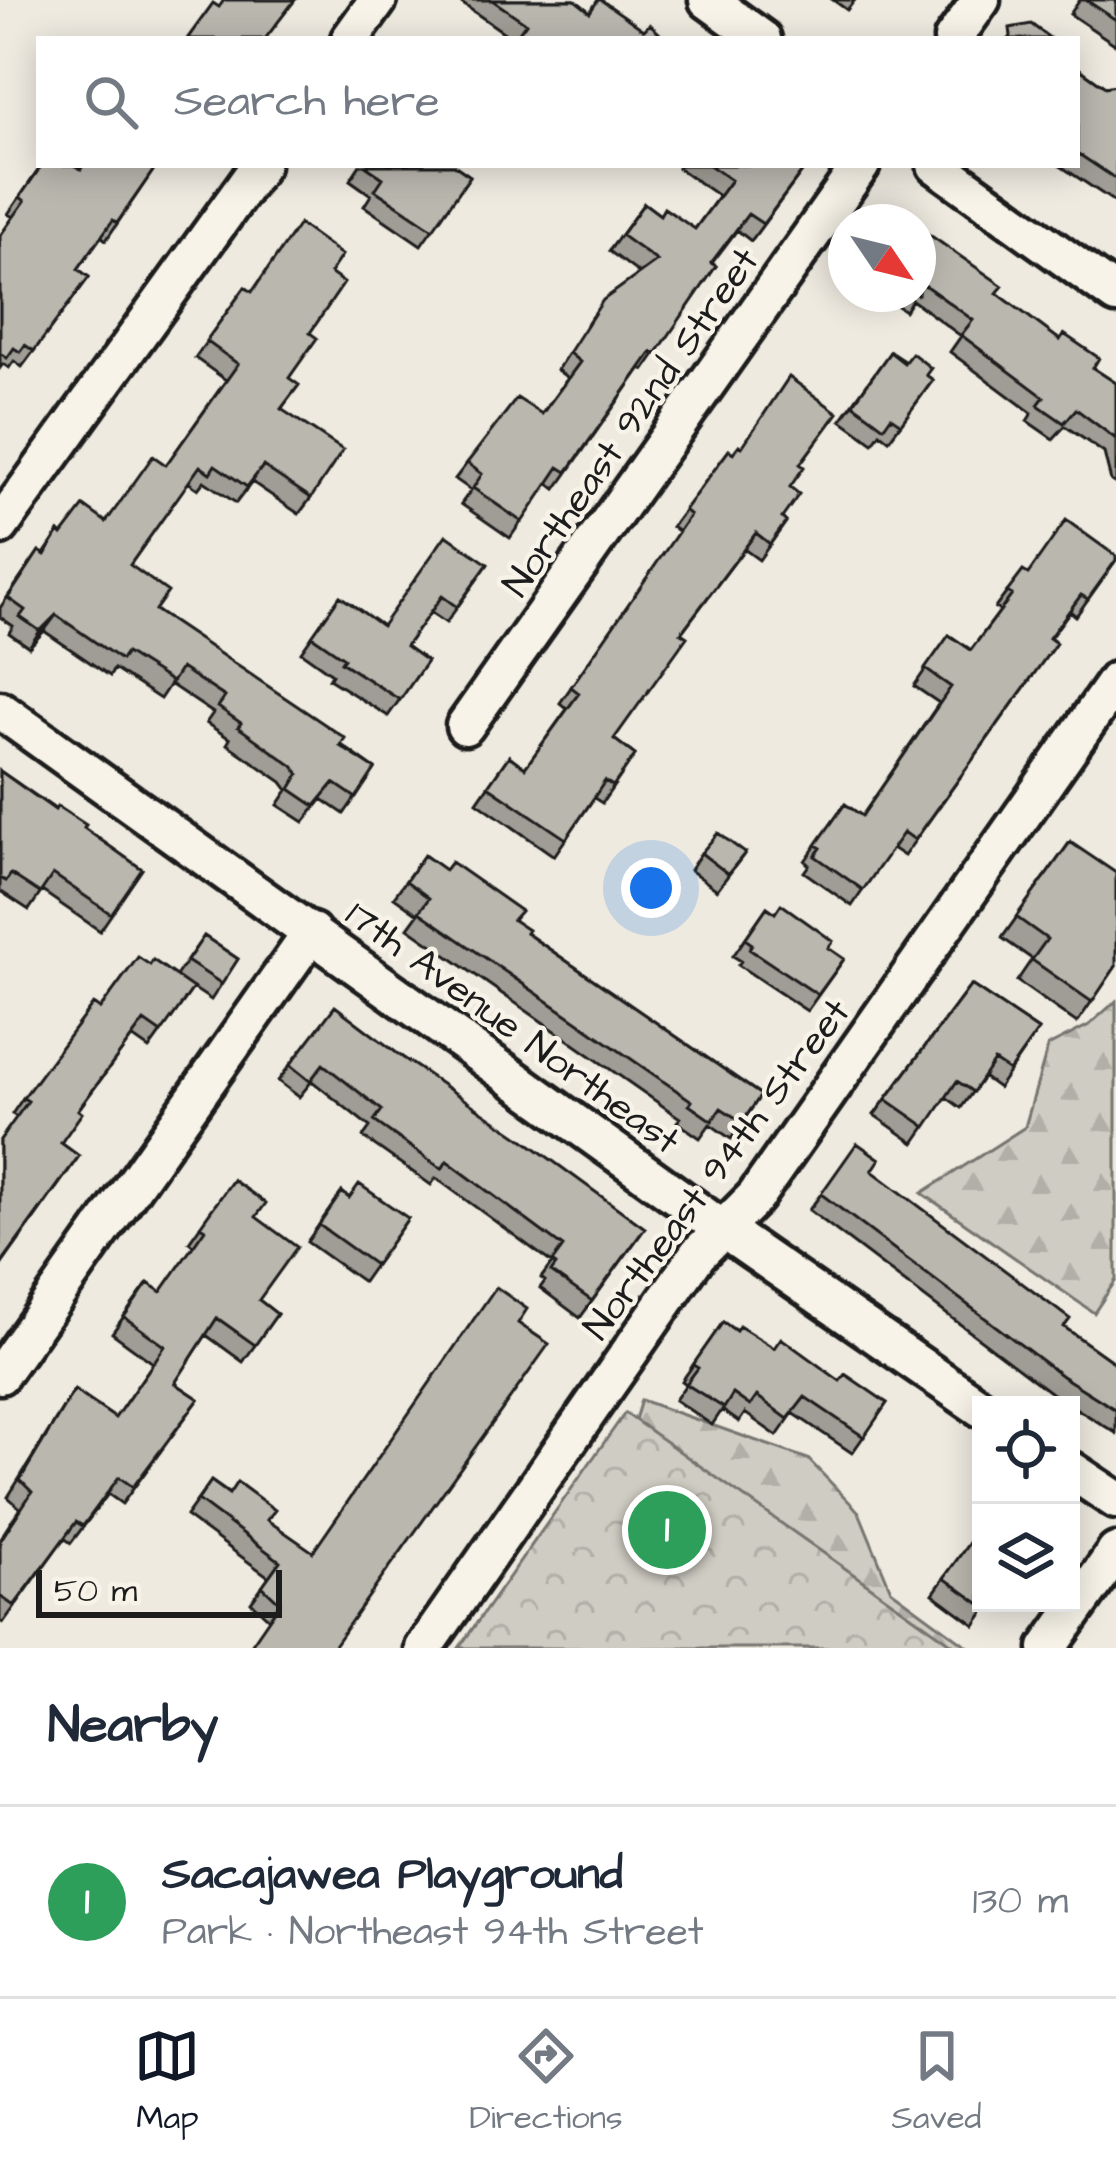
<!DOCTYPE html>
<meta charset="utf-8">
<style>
body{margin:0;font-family:"Architects Daughter",sans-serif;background:#f2f2f3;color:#1f2937}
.controls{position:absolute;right:36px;bottom:36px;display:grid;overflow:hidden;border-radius:0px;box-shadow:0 6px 30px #0003}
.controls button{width:108px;height:108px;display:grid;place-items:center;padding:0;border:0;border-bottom:3px solid #e0e1e3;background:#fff;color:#1f2937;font:60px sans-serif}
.compass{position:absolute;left:828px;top:204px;width:108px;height:108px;border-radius:50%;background:#fff;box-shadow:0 6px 30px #0003;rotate:125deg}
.scale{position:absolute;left:36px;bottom:30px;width:246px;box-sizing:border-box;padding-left:12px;border:6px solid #1c1c1c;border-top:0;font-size:33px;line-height:42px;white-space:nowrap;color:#1c1c1c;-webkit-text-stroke:9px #f7f3e8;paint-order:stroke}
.you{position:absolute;left:651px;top:888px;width:42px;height:42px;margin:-30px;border:9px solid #fff;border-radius:50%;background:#1a73e8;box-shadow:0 0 0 18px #1a73e833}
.badge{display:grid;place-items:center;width:78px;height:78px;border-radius:50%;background:#111827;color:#fff;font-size:39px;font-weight:700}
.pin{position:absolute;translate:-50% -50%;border:6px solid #fff;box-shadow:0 3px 12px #0006}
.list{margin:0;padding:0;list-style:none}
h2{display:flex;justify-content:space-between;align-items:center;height:156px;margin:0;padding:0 48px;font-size:51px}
h2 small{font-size:39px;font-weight:400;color:#747a83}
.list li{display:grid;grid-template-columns:78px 1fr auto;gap:36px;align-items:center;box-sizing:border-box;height:192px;padding:0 48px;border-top:3px solid #e0e1e3}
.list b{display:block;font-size:45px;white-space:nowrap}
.list p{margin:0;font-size:39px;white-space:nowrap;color:#747a83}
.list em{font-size:39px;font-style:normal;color:#747a83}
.icon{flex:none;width:66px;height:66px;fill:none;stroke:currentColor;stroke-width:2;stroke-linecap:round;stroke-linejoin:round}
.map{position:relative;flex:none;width:1116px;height:1648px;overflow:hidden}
.search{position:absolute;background:#fff;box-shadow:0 6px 30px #0003;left:36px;right:36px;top:36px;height:132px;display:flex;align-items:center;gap:30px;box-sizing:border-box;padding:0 42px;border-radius:0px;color:#747a83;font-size:45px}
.sheet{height:348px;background:#fff}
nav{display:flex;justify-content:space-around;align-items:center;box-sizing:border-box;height:168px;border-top:3px solid #e0e1e3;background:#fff;font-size:33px;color:#747a83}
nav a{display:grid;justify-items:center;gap:6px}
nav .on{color:#111827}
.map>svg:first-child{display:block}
.forest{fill:url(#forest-firs);stroke:#767470;stroke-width:3}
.park{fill:url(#park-crowns);stroke:#767470;stroke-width:3}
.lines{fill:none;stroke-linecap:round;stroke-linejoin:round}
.minor-casing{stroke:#1c1c1c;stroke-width:45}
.minor{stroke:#f7f3e8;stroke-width:36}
.wall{fill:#a09d96;stroke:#1c1c1c;stroke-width:3}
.shaded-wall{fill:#82807a;stroke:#1c1c1c;stroke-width:3}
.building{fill:#bab7af;stroke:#1c1c1c;stroke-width:3}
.labels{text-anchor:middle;stroke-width:9;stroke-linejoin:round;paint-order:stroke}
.street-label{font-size:39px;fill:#1c1c1c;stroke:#f7f3e8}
</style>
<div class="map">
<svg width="1116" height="1648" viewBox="0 0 1116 1648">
<defs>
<pattern id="forest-firs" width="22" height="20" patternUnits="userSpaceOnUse" patternTransform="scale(3)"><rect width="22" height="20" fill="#cfccc3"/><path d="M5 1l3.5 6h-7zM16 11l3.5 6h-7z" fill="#b1afa7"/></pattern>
<pattern id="park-crowns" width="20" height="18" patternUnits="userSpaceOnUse" patternTransform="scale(3)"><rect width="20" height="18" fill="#cfccc3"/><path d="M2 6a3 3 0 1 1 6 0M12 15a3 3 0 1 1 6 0" fill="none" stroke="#b1afa7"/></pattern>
</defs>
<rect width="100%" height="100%" fill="#eeeae0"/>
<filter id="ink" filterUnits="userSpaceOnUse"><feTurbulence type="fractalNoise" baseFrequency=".00833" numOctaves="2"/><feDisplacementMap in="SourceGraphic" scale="24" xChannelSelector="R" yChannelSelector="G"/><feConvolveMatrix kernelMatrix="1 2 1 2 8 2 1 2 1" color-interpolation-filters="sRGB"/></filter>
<g filter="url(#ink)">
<path class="forest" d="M1116,1001V1280L1094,1313L922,1193L1025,1127L1048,1046L1089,1025Z
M641,1400L808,1459L859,1512L891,1590L970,1648H803L604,1520Z"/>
<path class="park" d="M625,1413L958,1648H459Z"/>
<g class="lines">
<g class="minor-casing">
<path id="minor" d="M708,0L762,39
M350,39L378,0
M953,39L981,0
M936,165L1116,295
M0,526L260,165
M0,710L724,1230L981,1408
M465,726L861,165
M0,1375L312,932
M1071,1470L1116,1500
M424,1648L698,1254L755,1197L1116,681
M1048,1648L1116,1552"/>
</g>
<use href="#minor" class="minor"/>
</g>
<path class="wall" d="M457,0H575L590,12L644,30L665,39H513Z
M833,0H855L847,10Z
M1080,0H1116V45L1070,14Z
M1077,67L1105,87L1116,85V203L1059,165H1077Z
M42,165L80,169L157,165L106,240L101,236L78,269L89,277L22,367L14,361L9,368L3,364L0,368V236L13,217L8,214Z
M360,165H454L470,176L421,245L364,206L371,195L350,180Z
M680,165H807L751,241L737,230L712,263L716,266L644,370L641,368L556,489L548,483L510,538L461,504L471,490L455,479L467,463L542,414L568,378L557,370L592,316L640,274L609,251L644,203L660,215L695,229L719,196L678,168Z
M918,238L997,293L1093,368L1116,383V484L1111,481L1104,453L1065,426L1053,439L1027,421L1032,413L950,352L961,336L912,300L905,311L880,294H918Z
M330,273L310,333L289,378L282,410L311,498L299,514L252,482L236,503L204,481L198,489L188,482L130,565L155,610L375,769L344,814L322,799L304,822L278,805L288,790L282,782L227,744L230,739L206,723L213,713L170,684L160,699L114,669L110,676L44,631L29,647L9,633L13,626L0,617V608L39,551L44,554L59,532L62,535L106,522L166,465L226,380L195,358L245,287L252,292Z
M890,352L933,380L889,440L880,433L873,443L841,420Z
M742,447L800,464L790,487L782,518L786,522L759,560L744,549L681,633L614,739L635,755L602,803L594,798L554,856L477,802L509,756L525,768L567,709L560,703L679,532L672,527L729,450L733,453Z
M1116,560L1076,616L1070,611L1050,638L1056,643L904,856L892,848L852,906L804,872L809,865L805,861L845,804L862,816L939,703L914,686L949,635L971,650L1000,611L995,608L1007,592L1028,574Z
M488,564L446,623L430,612L406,646L427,661L388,716L329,679L332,674L301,652L340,596L382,626Z
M0,771L142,869L100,931L42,891L29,910L0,891Z
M1070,842L1116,966L1077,1023L1017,981L1032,959L1002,938Z
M701,853H745L717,890L690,870Z
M424,855L514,921L526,933L761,1095L731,1139L710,1124L700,1138L677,1122L680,1118L408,928L418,914L394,897Z
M767,907L844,959L807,1011L738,965L741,961L733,956Z
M204,936L238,959L211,1000L193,988L149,1049L132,1037L78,1110L61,1143L79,1156L0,1267V1140L17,1117L12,1114L23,1098L100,1009L150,965L176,976Z
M971,985L1038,1030L998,1088L983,1077L961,1108L946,1097L914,1143L874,1115Z
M402,1057L645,1228L580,1318L540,1288L545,1281L541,1278L552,1263L436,1178L431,1185L363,1137L370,1127L312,1081L299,1097L278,1081L290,1065Z
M233,1180L256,1217L259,1300L277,1314L243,1362L206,1335L175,1383L199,1399L122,1504L108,1494L71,1543L64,1538L3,1623L0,1621V1539L20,1508L8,1497L74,1390L115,1418L153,1363L112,1333L148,1283L161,1292L194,1246L189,1242Z
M342,1192L349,1198L408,1218L363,1282L307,1242Z
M821,1194L1064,1327L1116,1364V1433L1051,1393L809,1210Z
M723,1322L736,1331L887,1403L852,1453L793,1413L777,1436L745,1413L739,1422L722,1410L712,1425L675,1400L686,1384L682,1381Z
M211,1481L312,1552L269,1619L251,1602L269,1577L186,1516Z
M981,1526L990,1603L975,1625L933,1594Z"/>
<path class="shaded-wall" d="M56,615L44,631L29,647L40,631Z"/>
<path class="building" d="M224,0H295L265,39H187L213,3L219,7Z
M492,0H575L590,12L598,0H601L644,30L650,24L665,39H514L526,23Z
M1086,0H1116V20Z
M1031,24L1051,39H1009L1011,36L1010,28Z
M1077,67L1105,87L1116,85V179L1077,153Z
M42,165H73L81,169L83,165H157L117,223L113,220L78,269L89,277L34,351L25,345L20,352L14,348L7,358L0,353V236L25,201L20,197Z
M364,165H454L470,176L433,229L375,190L383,178Z
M709,165H807L763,224L748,214L711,263L716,266L656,354L652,352L567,472L559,467L522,522L473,488L482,474L467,463L517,398L542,414L580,362L569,353L603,300L657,261L621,235L644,203L660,215L664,208L695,229L731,180Z
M299,224L342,255L330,273L344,283L310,333L317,338L289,378L299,385L281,409L343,450L311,498L263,466L247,487L215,465L210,473L200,466L130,565L168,592L155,610L345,738L340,746L375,769L356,798L334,783L315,806L290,789L299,774L293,766L238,727L241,723L218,707L225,697L181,668L172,682L126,653L121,660L56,615L40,631L20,617L25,610L8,598L39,551L45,555L59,532L62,535L84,506L106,522L153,456L166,465L238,364L206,341L245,287L252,292Z
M924,231L1003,286L997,293L1060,340L1064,334L1099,358L1093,368L1116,383V439L1076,409L1064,423L1038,405L1044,397L961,335L973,320L923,284L918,292V238Z
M890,352L904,363L912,353L931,368L926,375L933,380L901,424L891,417L884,427L853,404Z
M789,377L838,413L800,464L804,467L790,487L799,494L782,518L786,522L770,544L756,533L681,633L687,637L614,739L635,755L613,786L605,781L566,839L488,786L509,756L525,768L579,693L571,687L690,515L684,510L729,450L733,453L739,445L742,447Z
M1066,520L1116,556V560L1088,599L1081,595L1049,638L1056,643L915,840L904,832L863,890L815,856L821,848L816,845L845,804L862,816L951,687L925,669L949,635L971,650L1012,595L1007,592L1023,571L1028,574Z
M446,535L488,564L457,607L442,596L406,646L427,661L400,700L341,662L344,658L312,636L340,596L382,626Z
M0,771L55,810L57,806L86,825L84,828L142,869L111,914L53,874L40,893L11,874L6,881L0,878Z
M718,833L745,853L728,874L701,853Z
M1070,842L1116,873V966L1092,1002L1032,960L1047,939L1016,917Z
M424,855L445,870L451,862L521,911L513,920L528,930L526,933L761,1095L742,1122L721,1108L712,1121L689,1105L692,1101L419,912L429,898L406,881Z
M781,904L833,941L828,948L844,959L818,995L749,949L752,944L745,939L767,907L775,913Z
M204,936L238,959L222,984L187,961Z
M138,957L150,965L153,960L193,988L161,1033L144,1021L78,1110L82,1113L61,1143L79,1156L0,1265V1140L28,1101L23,1098L93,1004L100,1009Z
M971,985L1038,1030L1009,1071L994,1061L973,1092L957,1081L926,1127L886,1099Z
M335,1006L402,1057L531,1145L645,1228L592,1301L551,1272L556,1265L552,1262L563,1247L447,1161L442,1169L374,1121L382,1110L323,1064L310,1081L290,1065Z
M857,1143L880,1159L872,1171L1070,1319L1064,1327L1116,1364V1410L1062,1376L821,1194Z
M233,1180L266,1203L256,1217L297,1247L259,1300L277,1314L255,1345L217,1318L175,1383L199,1399L133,1487L119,1477L83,1526L76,1522L14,1606L0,1596V1541L32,1492L20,1480L74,1390L115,1418L165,1346L124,1317L148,1283L161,1292L205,1229L200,1226Z
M359,1184L408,1218L375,1265L319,1225L342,1192L349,1198Z
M496,1287L527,1309L518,1323L549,1344L332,1648H249L280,1603L262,1586L280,1561L198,1500L211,1481L229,1494L237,1482L275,1510L267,1520L313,1552Z
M723,1322L736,1331L739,1326L774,1348L781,1338L840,1381L845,1374L887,1403L864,1437L805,1397L788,1419L757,1396L750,1406L733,1394L724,1408L686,1384L698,1368L693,1365Z
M981,1526V1603H990L986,1608L944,1578Z"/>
</g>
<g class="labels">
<g class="street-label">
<text transform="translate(629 421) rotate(-55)" y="14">Northeast 92nd Street</text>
<text transform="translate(514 1026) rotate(36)" y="14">17th Avenue Northeast</text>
<text transform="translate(715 1168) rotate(-53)" y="14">Northeast 94th Street</text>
</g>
</g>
</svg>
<div class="controls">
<button><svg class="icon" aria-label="locate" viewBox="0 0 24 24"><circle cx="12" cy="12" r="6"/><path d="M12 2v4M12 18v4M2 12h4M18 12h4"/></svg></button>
<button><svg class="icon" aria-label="layers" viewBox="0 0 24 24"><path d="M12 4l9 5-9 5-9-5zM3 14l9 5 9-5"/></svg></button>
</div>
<svg class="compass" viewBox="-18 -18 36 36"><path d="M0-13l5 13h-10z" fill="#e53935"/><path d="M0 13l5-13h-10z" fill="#747a83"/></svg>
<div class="scale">50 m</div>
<div class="you"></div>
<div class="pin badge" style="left:667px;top:1530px;background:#2e9e5b">1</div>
<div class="search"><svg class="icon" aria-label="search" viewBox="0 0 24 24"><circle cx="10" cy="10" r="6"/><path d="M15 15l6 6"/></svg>Search here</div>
</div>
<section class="sheet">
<h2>Nearby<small></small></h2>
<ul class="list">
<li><span class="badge" style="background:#2e9e5b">1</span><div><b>Sacajawea Playground</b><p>Park · Northeast 94th Street</p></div><em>130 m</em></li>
</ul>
</section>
<nav>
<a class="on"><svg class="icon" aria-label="map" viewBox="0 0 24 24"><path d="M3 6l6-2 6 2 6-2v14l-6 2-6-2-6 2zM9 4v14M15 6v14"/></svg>Map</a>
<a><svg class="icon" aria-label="directions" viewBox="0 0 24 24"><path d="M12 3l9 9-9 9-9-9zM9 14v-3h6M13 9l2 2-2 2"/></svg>Directions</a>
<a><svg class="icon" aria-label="saved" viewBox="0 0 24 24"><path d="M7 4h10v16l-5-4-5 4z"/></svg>Saved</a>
</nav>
